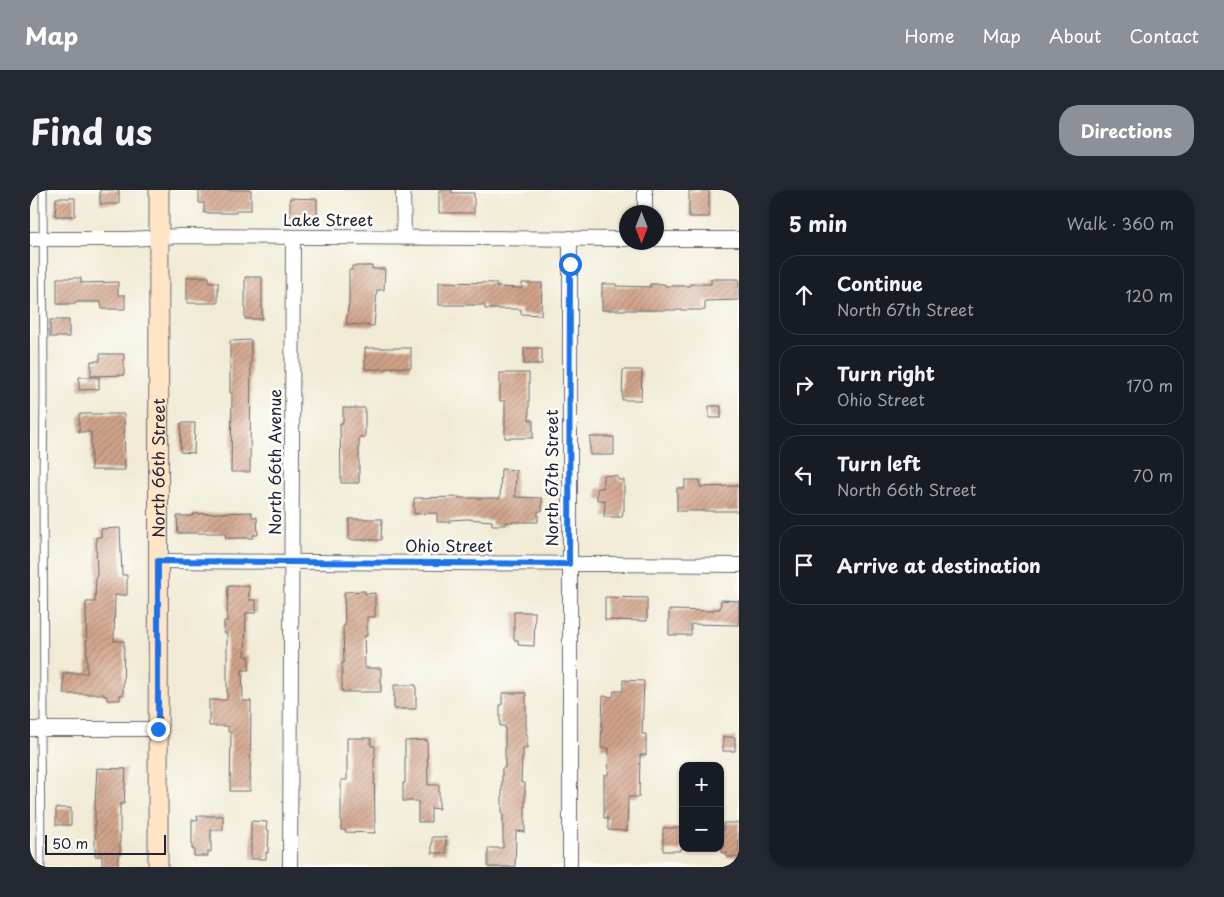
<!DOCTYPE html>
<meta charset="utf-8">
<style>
body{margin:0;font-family:"Playpen Sans",sans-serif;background:#242831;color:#f1f3f6}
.controls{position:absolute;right:15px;bottom:15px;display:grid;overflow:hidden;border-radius:10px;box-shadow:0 1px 4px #0004}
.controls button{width:45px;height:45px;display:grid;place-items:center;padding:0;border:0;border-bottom:1px solid #363941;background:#171b24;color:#f1f3f6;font:25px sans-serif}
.compass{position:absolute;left:589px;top:15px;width:45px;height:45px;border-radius:50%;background:#171b24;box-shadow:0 1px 4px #0004;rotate:180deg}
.scale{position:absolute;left:15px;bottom:12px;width:121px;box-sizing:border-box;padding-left:5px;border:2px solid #22223b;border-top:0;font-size:14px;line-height:18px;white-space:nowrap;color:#22223b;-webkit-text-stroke:4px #fdfcf7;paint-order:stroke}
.stop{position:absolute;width:15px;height:15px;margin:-11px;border:4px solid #1a73e8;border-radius:50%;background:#fff}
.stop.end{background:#1a73e8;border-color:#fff;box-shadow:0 1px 5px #0008}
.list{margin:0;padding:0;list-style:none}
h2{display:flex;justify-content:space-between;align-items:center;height:65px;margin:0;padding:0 20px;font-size:21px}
h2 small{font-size:16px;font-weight:400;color:#9ea1a6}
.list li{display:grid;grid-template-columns:32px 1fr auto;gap:15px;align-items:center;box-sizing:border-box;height:80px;margin:0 10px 10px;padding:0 10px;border:1px solid #363941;border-radius:20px}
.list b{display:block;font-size:19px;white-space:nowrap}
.list p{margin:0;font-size:16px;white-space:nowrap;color:#9ea1a6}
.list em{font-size:16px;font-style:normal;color:#9ea1a6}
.icon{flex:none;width:28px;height:28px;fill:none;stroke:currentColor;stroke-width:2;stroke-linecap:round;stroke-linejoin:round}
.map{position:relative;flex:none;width:709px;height:677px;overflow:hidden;border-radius:20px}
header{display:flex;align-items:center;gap:30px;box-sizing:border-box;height:70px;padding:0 25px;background:#8c9099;color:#fff}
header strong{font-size:24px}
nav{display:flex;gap:28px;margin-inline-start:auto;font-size:18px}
.intro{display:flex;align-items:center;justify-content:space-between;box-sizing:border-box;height:120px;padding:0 30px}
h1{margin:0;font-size:35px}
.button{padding:12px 22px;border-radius:20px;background:#8c9099;color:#fff;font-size:18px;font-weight:700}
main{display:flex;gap:30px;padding:0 30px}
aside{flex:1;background:#171b24;border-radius:20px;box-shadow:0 1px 4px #0004}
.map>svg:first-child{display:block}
.building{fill:url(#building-hatch)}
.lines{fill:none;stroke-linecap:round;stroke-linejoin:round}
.lane-casing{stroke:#6a6871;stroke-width:9}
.street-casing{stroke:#6a6871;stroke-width:16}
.secondary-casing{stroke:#6a6871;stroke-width:21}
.lane{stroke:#fff;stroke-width:7}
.street{stroke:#fff;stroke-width:14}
.secondary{stroke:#ffe4c6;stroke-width:19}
.route{stroke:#1a73e8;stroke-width:6}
.labels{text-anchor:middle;stroke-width:5;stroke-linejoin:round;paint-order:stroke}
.street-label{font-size:16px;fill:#22223b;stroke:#fdfcf7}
</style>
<header>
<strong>Map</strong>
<nav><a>Home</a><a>Map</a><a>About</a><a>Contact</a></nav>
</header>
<div class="intro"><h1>Find us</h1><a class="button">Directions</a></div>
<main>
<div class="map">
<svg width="709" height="677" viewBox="0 0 709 677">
<defs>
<pattern id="building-hatch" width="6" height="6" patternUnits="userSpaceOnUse" patternTransform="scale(1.25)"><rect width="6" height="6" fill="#d1a389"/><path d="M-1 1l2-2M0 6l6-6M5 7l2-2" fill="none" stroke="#a98471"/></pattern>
</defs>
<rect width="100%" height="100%" fill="#fdfcf7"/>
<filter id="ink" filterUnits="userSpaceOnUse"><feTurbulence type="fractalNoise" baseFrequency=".02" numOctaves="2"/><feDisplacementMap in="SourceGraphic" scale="10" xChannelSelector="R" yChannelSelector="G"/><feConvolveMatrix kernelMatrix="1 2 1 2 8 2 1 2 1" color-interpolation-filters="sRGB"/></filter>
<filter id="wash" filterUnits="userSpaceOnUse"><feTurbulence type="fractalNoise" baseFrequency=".0096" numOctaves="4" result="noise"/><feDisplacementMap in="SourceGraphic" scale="20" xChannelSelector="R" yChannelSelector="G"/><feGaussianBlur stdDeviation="1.12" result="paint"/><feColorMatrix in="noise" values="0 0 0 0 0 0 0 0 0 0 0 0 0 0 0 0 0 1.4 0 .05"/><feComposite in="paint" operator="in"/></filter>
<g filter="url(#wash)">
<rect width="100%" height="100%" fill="#f1ebd5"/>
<g id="blocks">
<path class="building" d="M70,0H89V14H70Z
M169,0H221V20H206V23H174V13H169Z
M409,0H422V3H444V23H409Z
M659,1H679V27H659Z
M26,8H45V26H25Z
M260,8L287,9V26H260Z
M322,76H342V79H355L354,100H347L344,136L316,134L319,113V80H322Z
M157,87H179V92H188V113H157Z
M215,87H232V129H215Z
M27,88H51V93L88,92V105H95V119H72L71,112H45V114H27Z
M681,89H709V110L675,111V120H572V94H586V96L620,97V94H635V96H660V94H681Z
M409,92L466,93V97L492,98V93H512L511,125L491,124V119H455V115H409Z
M20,130H39V147H20Z
M221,150L220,282H201L202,203H200V151Z
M335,158H381V178L358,177V179H335Z
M494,158H512V174H494Z
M70,164H94V185L61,186V171H70Z
M593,180H612L611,210H592Z
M470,183H499V230H503V248H475V211H470Z
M49,187H69V199L49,200Z
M679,216H691V228H679Z
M313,218H335V247H329V293H311L310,233H313Z
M49,224H94L95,280H61V242H49Z
M151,233H165L164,263L150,262Z
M560,247H584V265H560Z
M471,279L486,280L485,307L512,308V321H508V332H476V335H462V331L437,329L420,330V332H407V323L384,324V308L429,307V308H470Z
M573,285L588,286V290H594V321H593L592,327H574L575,310H567V298H573Z
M655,290H670V297L709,296V321H647V298H655Z
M222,322V327H227L228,345H223V348H196L195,343H148L147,326H163V324Z
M319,329H352L351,350H319Z
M90,338L92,385H97V405H85L84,451H94L93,505H90V510H77V506H74V504H34L33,483H57L56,412H65L66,385H67L66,347H71V339Z
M198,396H219V410H226V423H216L215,466H219V480H212L213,511H221L220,601H200L201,542H198V536H179V510H197V443H194V431H197Z
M335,401V404L345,403V427H337V446H334L335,478H351V502H312V473H314L313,436H315L314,402Z
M575,407L617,408V431L575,430Z
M691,410L709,411V435L661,434V445H639V420L683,421V419H690Z
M484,422H505L504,456L488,455V450H484Z
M593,490L614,491L612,544H616V565H610L609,607H598L597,641L578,640V628H574V585H578L579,558H571L573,506L583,507L584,501H593Z
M364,495H386V519H364Z
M472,503H496V544H497V558H493V568H492L491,593H495V642L486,641L485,677H458V658H473V624H472V578H475V536H470V515H472Z
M693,547H705V561H693Z
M317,548H341V556H345V569H344L345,643L315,642V640H311V590H317Z
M397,550L398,595H409V619L401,618V632H388V611H373V593H375V551Z
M67,578L96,579L94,614H90V666H88V677H72V666H65V614Z
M26,618H41V635H26Z
M167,626H193V640H181V662H178V666H164V659H162V630H168Z
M221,631L237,632L236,640H239L238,663L236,662V669H221Z
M693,633H709V667H697V663H692Z
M633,638H653V659H650V661H633Z
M402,647H416V663H402Z"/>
</g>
</g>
<g filter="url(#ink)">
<use href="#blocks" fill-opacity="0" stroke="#6a6871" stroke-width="1"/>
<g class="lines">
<g class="lane-casing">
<path id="lane" d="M13,0L14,202L13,294L14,539
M10,539L11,677"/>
</g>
<g class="street-casing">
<path id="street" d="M373,0L374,48
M615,0V22
M0,49H99L151,46L596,49
M626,49H709
M128,371L709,375
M0,539H128
M260,677L263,47
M540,677V48"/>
</g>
<g class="secondary-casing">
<g id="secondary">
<path id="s1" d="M128,677L129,0"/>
</g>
</g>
<use href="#lane" class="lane"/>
<use href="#street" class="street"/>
<use href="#secondary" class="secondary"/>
</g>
</g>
<g class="lines" filter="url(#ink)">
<path class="route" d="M128,539V371L539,374L540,74"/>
</g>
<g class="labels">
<g class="street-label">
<text x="298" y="36">Lake Street</text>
<text transform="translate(245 272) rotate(-90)" y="6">North 66th Avenue</text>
<text dy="6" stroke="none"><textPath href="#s1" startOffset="399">North 66th Street</textPath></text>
<text transform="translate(522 288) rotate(-90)" y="6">North 67th Street</text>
<text x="419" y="362">Ohio Street</text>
</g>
</g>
</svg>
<div class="controls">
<button>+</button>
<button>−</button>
</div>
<svg class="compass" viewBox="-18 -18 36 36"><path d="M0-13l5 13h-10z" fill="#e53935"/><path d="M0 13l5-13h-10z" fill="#9ea1a6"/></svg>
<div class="scale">50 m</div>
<div class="stop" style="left:540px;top:74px"></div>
<div class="stop end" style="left:128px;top:539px"></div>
</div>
<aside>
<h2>5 min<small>Walk · 360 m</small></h2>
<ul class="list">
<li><svg class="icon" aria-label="ahead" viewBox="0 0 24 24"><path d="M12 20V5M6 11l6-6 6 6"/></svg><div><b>Continue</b><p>North 67th Street</p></div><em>120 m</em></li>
<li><svg class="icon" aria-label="right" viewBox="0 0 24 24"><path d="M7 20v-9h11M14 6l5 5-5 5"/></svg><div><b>Turn right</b><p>Ohio Street</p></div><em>170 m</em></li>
<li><svg class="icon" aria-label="left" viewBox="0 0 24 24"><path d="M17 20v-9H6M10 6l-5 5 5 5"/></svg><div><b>Turn left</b><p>North 66th Street</p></div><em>70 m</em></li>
<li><svg class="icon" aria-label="arrive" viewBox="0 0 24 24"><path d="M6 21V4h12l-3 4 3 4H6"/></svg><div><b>Arrive at destination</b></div></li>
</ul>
</aside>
</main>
